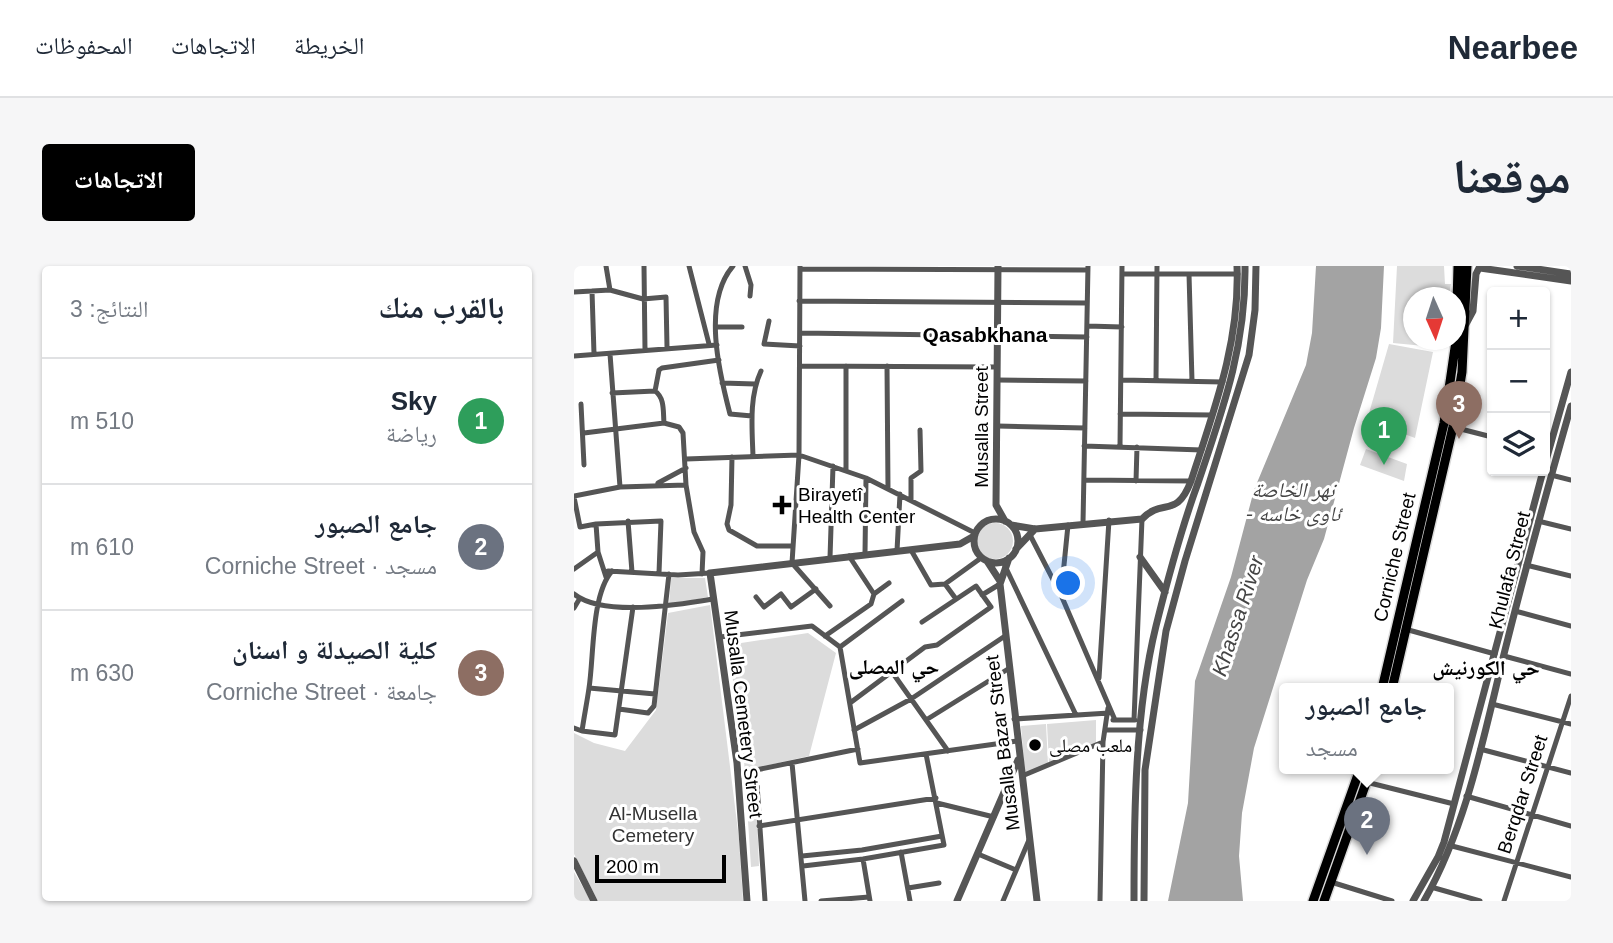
<!DOCTYPE html>
<html lang="ar">
<meta charset="utf-8">
<style>
body{margin:0;font-family:Helvetica,"Noto Naskh Arabic",sans-serif;background:#f6f6f7;color:#1f2937;direction:rtl}
.controls{position:absolute;right:21px;top:21px;display:grid;overflow:hidden;border-radius:7px;box-shadow:0 2px 5px #0004}
.controls button{width:63px;height:63px;display:grid;place-items:center;padding:0;border:0;border-bottom:2px solid #e0e1e3;background:#fff;color:#1f2937;font:35px sans-serif}
.compass{position:absolute;left:829px;top:21px;width:63px;height:63px;border-radius:50%;background:#fff;box-shadow:0 2px 5px #0004;rotate:177deg}
.scale{position:absolute;left:21px;bottom:18px;width:131px;box-sizing:border-box;padding-left:7px;border:4px solid #000;border-top:0;font-size:19px;line-height:24px;white-space:nowrap;color:#000;-webkit-text-stroke:5px #fff;paint-order:stroke}
.you{position:absolute;left:495px;top:318px;width:24px;height:24px;margin:-18px;border:5px solid #fff;border-radius:50%;background:#1a73e8;box-shadow:0 0 0 10px #1a73e833}
.badge{display:grid;place-items:center;width:46px;height:46px;border-radius:50%;background:#000;color:#fff;font-size:23px;font-weight:700}
.pin{position:absolute;translate:-50% -58px;filter:drop-shadow(0 2px 4px #0008)}
.pin::after{content:'';position:absolute;top:37px;width:24px;height:21px;background:inherit;clip-path:polygon(0 0,100% 0,50% 100%)}
.popup{position:absolute;left:705px;top:417px;width:175px;height:91px;box-sizing:border-box;display:grid;place-content:center;border-radius:7px;background:#fff;filter:drop-shadow(0 2px 5px #0005);font-size:23px;white-space:nowrap;color:#747a83}
.popup b{font-size:26px;color:#1f2937}
.popup::after{content:'';position:absolute;left:50%;top:100%;margin-left:-14px;border:14px solid transparent;border-top-color:#fff}
.list{margin:0;padding:0;list-style:none}
h2{display:flex;justify-content:space-between;align-items:center;height:91px;margin:0;padding:0 28px;font-size:30px}
h2 small{font-size:23px;font-weight:400;color:#747a83}
.list li{display:grid;grid-template-columns:46px 1fr auto;gap:21px;align-items:center;box-sizing:border-box;height:126px;padding:0 28px;border-top:2px solid #e0e1e3}
.list b{display:block;font-size:26px;white-space:nowrap}
.list p{margin:0;font-size:23px;white-space:nowrap;color:#747a83}
.list em{font-size:23px;font-style:normal;color:#747a83}
.icon{flex:none;width:38px;height:38px;fill:none;stroke:currentColor;stroke-width:2;stroke-linecap:round;stroke-linejoin:round}
.map{position:relative;flex:none;width:997px;height:635px;overflow:hidden;direction:ltr;border-radius:7px}
header{display:flex;align-items:center;gap:42px;box-sizing:border-box;height:98px;padding:0 35px;background:#fff;border-bottom:2px solid #e0e1e3}
header strong{font-size:33px}
nav{display:flex;gap:38px;margin-inline-start:auto;font-size:24px}
.intro{display:flex;align-items:center;justify-content:space-between;box-sizing:border-box;height:168px;padding:0 42px}
h1{margin:0;font-size:49px}
.button{padding:18px 32px;border-radius:7px;background:#000;color:#fff;font-size:24px;font-weight:700}
main{display:flex;gap:42px;padding:0 42px}
aside{flex:1;background:#fff;border-radius:7px;box-shadow:0 2px 5px #0004}
.map>svg:first-child{display:block}
.green{fill:#dcdcdc}
.water{fill:#a3a3a3}
.lines{fill:none;stroke-linecap:round;stroke-linejoin:round}
.primary-casing{stroke:#dbdbdb;stroke-width:12}
.minor{stroke:#555;stroke-width:5}
.tertiary{stroke:#555;stroke-width:7}
.primary{stroke:#000;stroke-width:9}
.poi-dot{fill:#000;stroke:#fff;stroke-width:2.5}
.labels{text-anchor:middle;stroke-width:6;stroke-linejoin:round;paint-order:stroke}
.street-label{font-size:19px;fill:#000;stroke:#fff}
.poi-label{font-size:19px;fill:#000;stroke:#fff;text-anchor:start}
.park-label{font-size:19px;fill:#333;stroke:#fff}
.neighbourhood-label{font-size:21px;font-weight:bold;fill:#000;stroke:#fff}
.water-label{font-size:21px;font-style:italic;fill:#444;stroke:#fff}
</style>
<header>
<strong>Nearbee</strong>
<nav><a>الخريطة</a><a>الاتجاهات</a><a>المحفوظات</a></nav>
</header>
<div class="intro"><h1>موقعنا</h1><a class="button">الاتجاهات</a></div>
<main>
<div class="map">
<svg width="997" height="635" viewBox="0 0 997 635">
<rect width="100%" height="100%" fill="#fff"/>
<path class="green" d="M823,0H870L871,18H877L875,31L839,32V74H872L871,82L819,77Z
M815,78L859,86L841,172L793,154Z
M792,183L833,198L830,215L786,199Z
M403 275a18 18 0 1 1 36 0a18 18 0 1 1-36 0Z
M97,312H131L134,331L95,339Z
M136,339L165,573L169,635H24L0,588V467L20,477L51,485L82,444L94,347Z
M234,367L262,387L235,490L181,502L185,600L177,601L170,494L154,379Z
M522,454V479L475,497L473,458Z
M472,458L474,498L451,508L447,460Z
M0,606L17,635H0Z"/>
<path class="water" d="M742,0H810L807,62L802,92L780,162L750,273L733,314L680,482L668,547L665,590L669,635H594L614,537L621,415L657,311L680,224L732,99L738,67Z"/>
<g class="lines">
<g class="primary-casing">
<path id="primary" d="M808,423L870,157L882,75L884,0
M818,423L879,161L888,106L893,0
M739,635L786,503
M750,635L797,503"/>
</g>
<path class="minor" d="M32,0L36,24
M70,0L71,84
M115,0L135,78
M159,0C128,36 145,106 156,148L178,150
M171,0L177,19L176,30
M226,0L225,189L218,297L256,340
M226,3L514,4
M548,8H664
M615,8L618,115
M18,25L20,88
M0,26L36,24L69,33L92,31L93,81
M225,35L513,37
M195,55L190,78L226,80
M513,60L548,61
M142,61H168
M226,67L513,71
M36,88L46,221
M0,90L143,79
M226,100L423,101
M272,100V204
M313,100L314,223
M423,114L512,115
M547,114L649,116
M582,115L583,0
M148,117L181,118
M38,127L81,125
M7,138L10,199
M546,148L638,149
M90,157C89,146 91,132 81,125L85,104L88,102L145,94
M423,160L511,162
M879,161L918,171
M10,167L90,157L105,161L109,167L112,219L120,266L129,286L128,308
M510,180L628,184
M546,180L548,0
M179,190C178,161 175,131 187,105
M158,191L157,239L153,258L155,264L183,280H218
M112,193L225,189L292,212L401,267
M977,209L997,214
M510,214L617,215
M562,215L563,181
M84,217L112,202
M0,230L46,221L112,219
M0,231L6,261L22,258
M337,234V212L347,205L346,164
M54,255L58,306
M964,255L997,263
M509,257L514,0
M456,269L487,329L541,454
M337,284L357,319L371,318L407,292
M323,285L326,228
M291,288L292,212
M275,290L300,328
M256,292L259,200
M952,299L997,310
M431,300L502,449
M0,303L24,286
M34,305L104,309L136,307
M32,311L24,286L22,258L87,255L85,307
M371,318L382,333
M0,328C29,351 104,339 139,333
M408,329L426,318
M487,329L494,259
M182,331L190,341L207,328L217,341L242,323
M0,342L6,332
M941,345L997,360
M831,363L921,388
M251,370L297,338L300,328L315,317
M146,371L238,360L266,381L286,497L443,475
M266,381L328,335
M930,390L997,408
M318,406L374,485
M525,412L535,254
M15,422L81,428
M276,437L351,381L363,379L417,341L402,320L348,356
M918,438L997,458
M45,443L74,447L80,440L95,308
M440,453L535,447
M352,454L434,403
M539,454H561
M560,454L568,253
M0,462L8,465C10,451 13,436 15,422C20,391 17,329 38,305
M280,464L337,433L431,370
M531,464H567
M8,465L41,469L59,341
M906,483L997,507
M218,497L231,635
M448,510L529,476
M792,516L880,538
M892,530L997,560
M363,537L420,551
M185,560L362,532
M878,580L997,611
M327,586L336,635
M404,588L442,604
M228,590L288,584L368,570
M289,593L296,635
M229,600L289,593L370,579L352,488
M757,616L818,635
M857,621L906,635
M334,622L365,617
M191,635L182,504L284,483
M247,635L295,631
M429,635L455,574
M526,635L529,476L534,442
M930,635L997,430"/>
<path class="tertiary" d="M424,0L422,239L431,255
M943,0L997,8
M906,2L997,15
M892,58L899,45L902,8L906,0
M971,198L997,106
M400 275a22 22 0 1 1 44 0a22 22 0 1 1-44 0Z
M437,259L461,263L568,253C589,231 602,254 617,215C640,144 666,76 663,0
M442,283L461,263
M566,291L591,326
M435,292L426,318L463,635
M413,295L426,315
M0,595L20,635
M173,635L163,497L136,307L386,278L400,270
M383,635L444,494
M560,635C560,547 561,445 582,360C594,312 607,263 624,217C649,143 672,80 671,0
M570,635L571,504L592,365L611,295L675,89L681,44L682,0
M839,635L864,591L870,576L969,205
M850,635C892,561 909,474 929,392C950,308 973,224 997,140"/>
<use href="#primary" class="primary"/>
</g>
<g class="poi-dot">
<path d="M204.5 228.5h7v7h7v7h-7v7h-7v-7h-7v-7h7z"/>
<circle cx="461" cy="479" r="7"/>
</g>
<g class="labels">
<g class="street-label">
<text transform="translate(407 161) rotate(-90)" y="7">Musalla Street</text>
<text transform="translate(820 291) rotate(-77)" y="7">Corniche Street</text>
<text transform="translate(935 304) rotate(-76)" y="7">Khulafa Street</text>
<text transform="translate(170 448) rotate(83)" y="7">Musalla Cemetery Street</text>
<text transform="translate(428 477) rotate(-97)" y="7">Musalla Bazar Street</text>
<text transform="translate(948 528) rotate(-72)" y="7">Berqdar Street</text>
</g>
<g class="poi-label">
<text x="224" y="235">Birayetî<tspan x="224" dy="22">Health Center</tspan></text>
<text x="475" y="486">ملعب مصلى</text>
</g>
<g class="park-label">
<text x="79" y="554">Al-Musella<tspan x="79" dy="22">Cemetery</tspan></text>
</g>
<g class="neighbourhood-label">
<text x="411" y="76">Qasabkhana</text>
<text x="320" y="408">حي المصلى</text>
<text x="912" y="409">حي الكورنيش</text>
</g>
<g class="water-label">
<text x="719" y="231">نهر الخاصة<tspan x="719" dy="24">- ئاوی خاسە</tspan></text>
<text transform="translate(664 350) rotate(-72)" y="7">Khassa River</text>
</g>
</g>
</svg>
<div class="controls">
<button>+</button>
<button>−</button>
<button><svg class="icon" aria-label="layers" viewBox="0 0 24 24"><path d="M12 4l9 5-9 5-9-5zM3 14l9 5 9-5"/></svg></button>
</div>
<svg class="compass" viewBox="-18 -18 36 36"><path d="M0-13l5 13h-10z" fill="#e53935"/><path d="M0 13l5-13h-10z" fill="#747a83"/></svg>
<div class="scale">200 m</div>
<div class="you"></div>
<div class="pin badge" style="left:810px;top:199px;background:#2e9e5b">1</div>
<div class="pin badge" style="left:793px;top:589px;background:#6b7280">2</div>
<div class="popup"><b>جامع الصبور</b>مسجد</div>
<div class="pin badge" style="left:885px;top:173px;background:#8d6e63">3</div>
</div>
<aside>
<h2>بالقرب منك<small>النتائج: 3</small></h2>
<ul class="list">
<li><span class="badge" style="background:#2e9e5b">1</span><div><b>Sky</b><p>رياضة</p></div><em>510 m</em></li>
<li><span class="badge" style="background:#6b7280">2</span><div><b>جامع الصبور</b><p>مسجد · Corniche Street</p></div><em>610 m</em></li>
<li><span class="badge" style="background:#8d6e63">3</span><div><b>كلية الصيدلة و اسنان</b><p>جامعة · Corniche Street</p></div><em>630 m</em></li>
</ul>
</aside>
</main>
